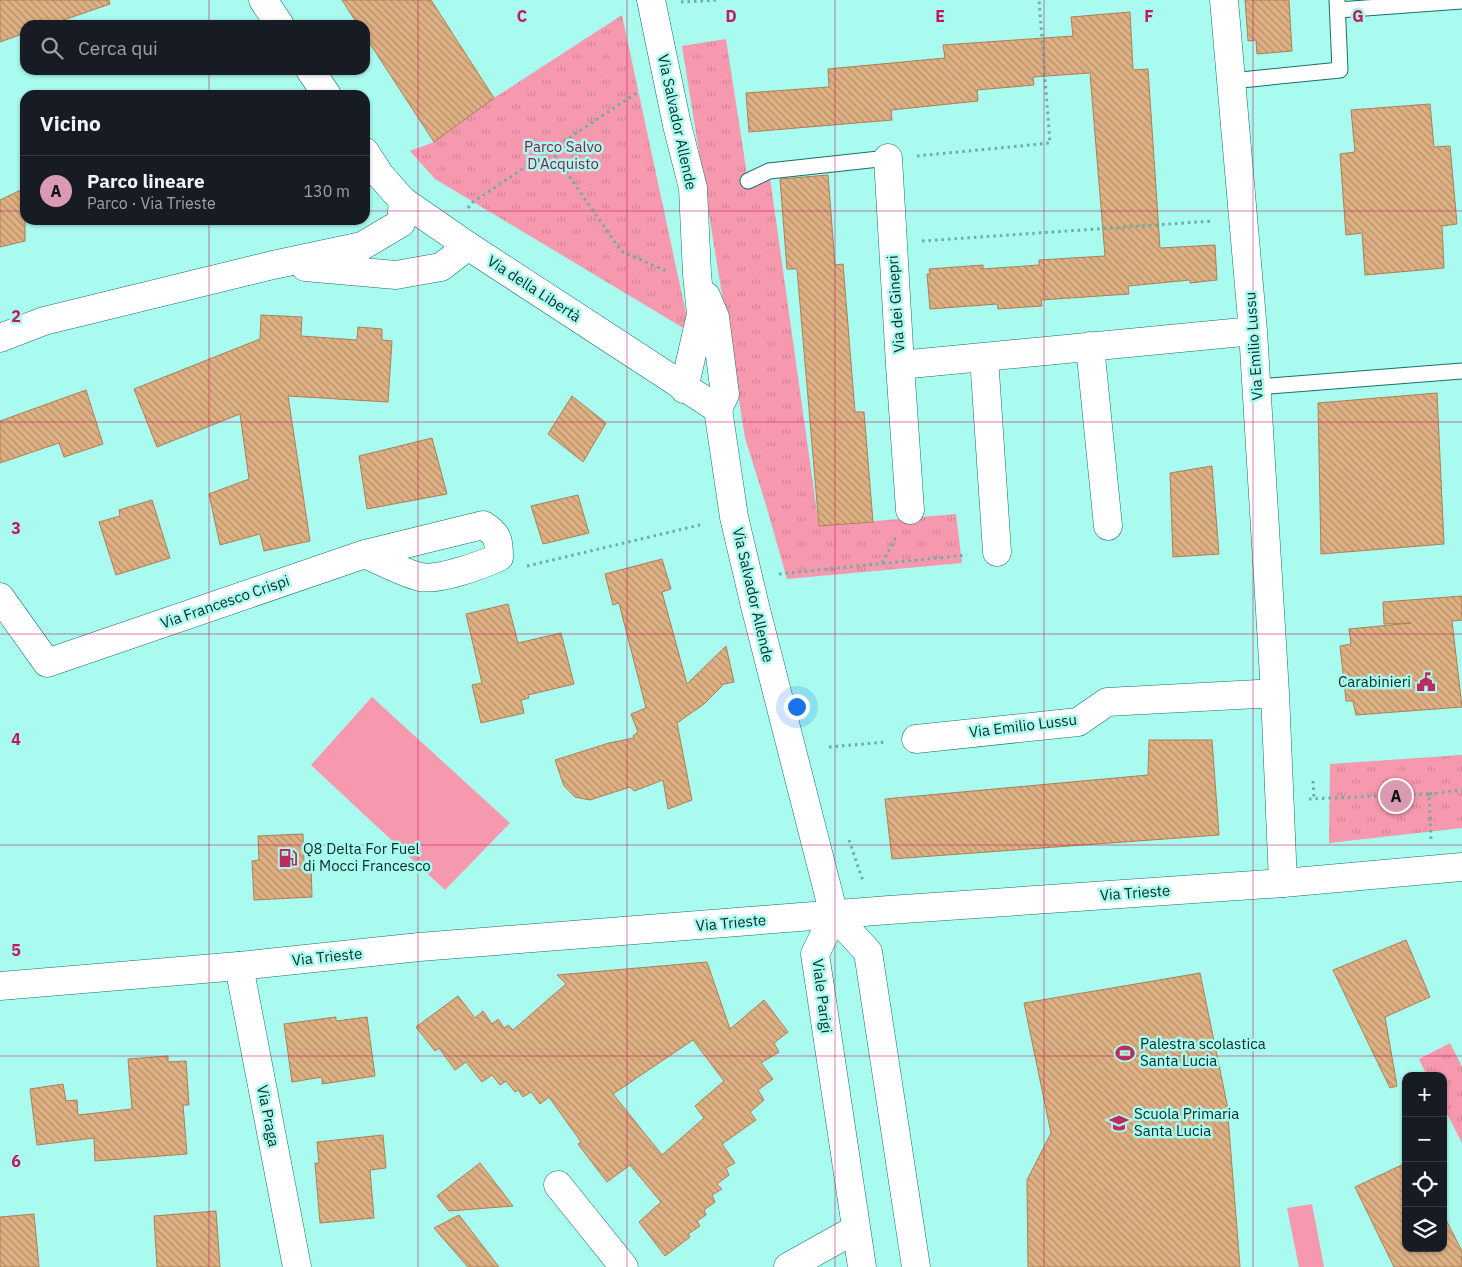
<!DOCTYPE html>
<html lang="it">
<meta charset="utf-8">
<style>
body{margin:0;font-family:"IBM Plex Sans",sans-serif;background:#242831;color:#f1f3f6}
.controls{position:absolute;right:15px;bottom:15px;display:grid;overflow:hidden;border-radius:10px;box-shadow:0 1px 4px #0004}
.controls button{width:45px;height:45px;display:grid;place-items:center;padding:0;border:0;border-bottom:1px solid #363941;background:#171b24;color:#f1f3f6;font:25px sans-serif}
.you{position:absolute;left:796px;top:706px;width:18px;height:18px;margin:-12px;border:4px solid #fff;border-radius:50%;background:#1a73e8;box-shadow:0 0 0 8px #1a73e833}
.badge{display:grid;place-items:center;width:32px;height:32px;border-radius:50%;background:#d99ab2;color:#111;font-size:16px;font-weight:700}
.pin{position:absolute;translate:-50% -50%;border:2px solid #fff;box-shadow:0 1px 5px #0006}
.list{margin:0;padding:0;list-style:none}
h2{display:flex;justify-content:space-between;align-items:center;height:65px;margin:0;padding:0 20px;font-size:21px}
h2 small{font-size:16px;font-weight:400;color:#9ea1a6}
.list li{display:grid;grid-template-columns:32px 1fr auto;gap:15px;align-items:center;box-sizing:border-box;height:70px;padding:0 20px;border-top:1px solid #363941}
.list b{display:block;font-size:19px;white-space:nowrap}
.list p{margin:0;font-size:16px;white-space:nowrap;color:#9ea1a6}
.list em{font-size:16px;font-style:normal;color:#9ea1a6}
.icon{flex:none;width:28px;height:28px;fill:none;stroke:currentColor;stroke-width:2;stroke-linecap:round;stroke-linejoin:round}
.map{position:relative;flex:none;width:1462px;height:1267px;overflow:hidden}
.search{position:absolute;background:#171b24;box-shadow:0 1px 4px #0004;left:20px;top:20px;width:350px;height:55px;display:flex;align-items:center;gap:12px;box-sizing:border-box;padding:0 18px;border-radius:15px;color:#9ea1a6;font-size:19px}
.panel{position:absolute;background:#171b24;box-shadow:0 1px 4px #0004;left:20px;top:90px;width:350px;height:135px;border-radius:15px}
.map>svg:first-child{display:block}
.grass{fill:url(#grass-tufts)}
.pitch{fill:#f799ae}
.building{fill:url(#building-back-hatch);stroke:#ac8055;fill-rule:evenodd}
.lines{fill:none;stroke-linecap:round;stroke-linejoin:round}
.service-casing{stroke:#177168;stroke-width:17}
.minor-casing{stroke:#177168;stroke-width:29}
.tertiary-casing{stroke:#177168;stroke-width:29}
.path{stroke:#6dada5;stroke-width:3;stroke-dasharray:2.5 4;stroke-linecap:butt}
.service{stroke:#fff;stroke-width:15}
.minor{stroke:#fff;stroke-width:28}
.tertiary{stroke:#fff;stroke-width:28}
.grid{fill:none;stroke:#c2185b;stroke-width:1;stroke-opacity:0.55}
.labels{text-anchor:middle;stroke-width:5;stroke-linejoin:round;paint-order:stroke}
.street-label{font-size:15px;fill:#072b27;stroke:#a9faef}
.park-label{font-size:15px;fill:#901b45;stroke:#a9faef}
.poi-label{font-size:15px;fill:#072b27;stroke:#a9faef;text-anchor:start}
.grid-label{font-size:16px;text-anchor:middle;font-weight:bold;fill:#c2185b;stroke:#a9faef;stroke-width:5;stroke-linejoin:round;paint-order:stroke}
</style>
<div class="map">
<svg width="1462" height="1267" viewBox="0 0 1462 1267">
<defs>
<pattern id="grass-tufts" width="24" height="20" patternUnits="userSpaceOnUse" patternTransform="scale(1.25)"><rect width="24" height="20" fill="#f799ae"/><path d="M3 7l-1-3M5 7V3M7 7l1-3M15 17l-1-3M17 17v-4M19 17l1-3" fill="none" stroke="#d28496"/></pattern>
<pattern id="building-back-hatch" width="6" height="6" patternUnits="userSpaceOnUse" patternTransform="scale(1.25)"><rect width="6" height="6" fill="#deb083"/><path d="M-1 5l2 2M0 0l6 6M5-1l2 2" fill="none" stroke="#b28f6b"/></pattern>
</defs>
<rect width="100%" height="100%" fill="#a9faef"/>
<path class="grass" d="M622,15L690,332L435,179L410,151L434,142L494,98Z
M726,39L748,181L769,171L819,526L956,514L962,563L787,579L766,505L745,438L682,46Z
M1462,755V828L1329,843L1330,764Z
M1450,1043L1462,1067V1143L1443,1106V1076H1427L1419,1059Z"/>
<path class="pitch" d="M372,697L510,823L445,890L311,765Z
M1312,1204L1324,1267H1299L1287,1208Z"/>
<path class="building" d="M0,0H109L110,4L49,25H25V33L0,42Z
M342,0H431L494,98L434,142L365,36V25H358Z
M1245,0H1289L1292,51L1257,54L1256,40L1248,41Z
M1130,12L1133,70L1148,69L1160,248L1215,245L1217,280L1190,283V280L1128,286L1129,294L1041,300L1042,306L998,309L997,304L930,309L927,274H930L929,269L983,265V269L1039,265V260L1105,256L1090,73L1033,77L1034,85L977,90L978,101L891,110L892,120L749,132L746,93L829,87L828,69L945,58L943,45L1073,36L1071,17Z
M1430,104L1434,147L1450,146L1457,224L1442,226L1444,268L1365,275L1362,233L1346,235L1340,154L1355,152L1351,110Z
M828,175L835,265L843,264L855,412H864L873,522L819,526L797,269H787L780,179Z
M25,188V241L0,247V200Z
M261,315L302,317L301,336L357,340L358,327L382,329V340L392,341L388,402L288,396L310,541L264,551L260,534L220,545L209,494L249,479L240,414L157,447L134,389L260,339Z
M86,390L103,444L64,457L59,443L0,463V421Z
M1437,393L1444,544L1321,554L1318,403Z
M572,396L606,423L583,462L548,434Z
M432,438L447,494L367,509L359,456Z
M1212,466L1219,554L1173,557L1170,473Z
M578,495L589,533L543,544L531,506Z
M152,500L170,558L116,575L99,522L120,516L119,510Z
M662,559L671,589L662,592L687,684L726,646L734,682L724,684L704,704L677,723L692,800L668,809L663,780L634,791L630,787L590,800L575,797L564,786L555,760L609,743L634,738L633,736L638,732L631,714L646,708L619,603L613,605L605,574Z
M1462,596V620L1452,621L1462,707L1356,715L1353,701H1346L1340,646L1351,644L1349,629L1411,623L1384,624L1383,602Z
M508,604L518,643L561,633L574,684L528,695L529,698L521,700L524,713L481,723L472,685L482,683L466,614Z
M1149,740H1212L1219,835L892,859L885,799L1148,775Z
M303,834L304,862L311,861L312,897L254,900L252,861L259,860L258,836Z
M1406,940L1430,997L1385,1017L1397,1086L1390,1088L1333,970Z
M707,962L730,1029L764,1000L788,1032L774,1043L779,1052L761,1063L773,1079L758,1090L764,1100L750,1112L756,1120L722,1144L735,1163L726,1168L729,1175L717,1184L722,1189L712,1195L715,1202L704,1210L706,1215L697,1221L700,1226L688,1234L690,1237L665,1256L639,1222L661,1202L630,1165L607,1182L578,1144L581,1142L549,1097L540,1104L531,1092L523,1097L518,1090L515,1092L506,1081L500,1085L492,1075L482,1082L466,1062L455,1070L439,1048L435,1051L416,1027L458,996L475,1018L483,1011L492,1024L498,1019L504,1028L508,1025L513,1030L566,984L557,975ZM693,1040L724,1081L695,1106L704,1118L662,1155L613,1094Z
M1200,973L1227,1104L1240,1267H1028L1027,1180L1051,1133L1024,1003Z
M336,1017V1021L367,1017L375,1076L322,1084V1077L292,1082L284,1024Z
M168,1056V1062L186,1061L189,1105H183L187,1154L95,1161L94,1138L37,1145L30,1089L63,1084L66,1101L77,1100L78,1115L132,1109L128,1059Z
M383,1135L386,1168L370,1170L374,1218L320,1223L315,1163H319L317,1142Z
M480,1163L513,1206L449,1211L437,1196Z
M1406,1163V1248H1443V1214L1462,1251V1267H1394L1355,1187Z
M216,1211L220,1267H157L154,1216Z
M34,1214L39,1267H0V1217Z
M459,1215L499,1267H468L434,1228Z"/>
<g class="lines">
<g class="service-casing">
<path id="service" d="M1338,10L1462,1
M1231,81L1340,70L1337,0
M748,181L769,171L888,158
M1257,387L1462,371"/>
</g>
<g class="minor-casing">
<path id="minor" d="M651,0L677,125L693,188L697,274L701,314L684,389
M1224,0L1253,331L1275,693L1283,883
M888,158L900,365L1253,331
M305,267L396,275L441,267L468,246
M706,296L715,317L725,394L718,409
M0,338L44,321L273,265L362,246L401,223L403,201
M1090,346L1108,526
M984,357L997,552
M900,365L910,510
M0,597L47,663L365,554L483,525C498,534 499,540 499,557C482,565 438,581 420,577C401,572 383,562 365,554
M916,739L1078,722L1107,702L1275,693
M239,966L297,1267
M558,1185L624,1267
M788,1267L856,1229"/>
</g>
<g class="tertiary-casing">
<path id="tertiary" d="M263,0L280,25
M310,70L327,95
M365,152L380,175L403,201L468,246L718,409L734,517L755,606L834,915L868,952L916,1267
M834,915L815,954L862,1267
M0,986L239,966L419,947L889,910L1283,883L1462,867"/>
</g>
<path class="path" d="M681,2L718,0
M551,150L621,251L666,271
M917,156L1050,143L1039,0
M468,208L473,202L638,92
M922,241L1213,221
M882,563L896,537
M527,566L704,524
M779,574L967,555
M829,747L886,742
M1313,781L1314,798
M1429,794L1462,790
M1309,799L1429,794L1431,840
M849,840L863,881"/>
<use href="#service" class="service"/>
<use href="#minor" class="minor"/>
<use href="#tertiary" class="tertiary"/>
</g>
<path class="grid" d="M209,0V25M418,0V1267M627,0V1267M835,0V1267M1044,0V1267M1253,0V1267M209,70V95M0,211H25M365,211H1462M209,220V1267M0,422H1462M0,634H1462M0,845H1462M0,1056H1462"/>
<defs>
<g id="civic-bare" transform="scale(1.5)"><path d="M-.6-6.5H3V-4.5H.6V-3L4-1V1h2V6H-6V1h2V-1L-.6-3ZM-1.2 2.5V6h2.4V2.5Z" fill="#bb2d5e" stroke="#a9faef" stroke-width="2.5" paint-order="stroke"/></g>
<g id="fuel-bare" transform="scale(1.5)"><path d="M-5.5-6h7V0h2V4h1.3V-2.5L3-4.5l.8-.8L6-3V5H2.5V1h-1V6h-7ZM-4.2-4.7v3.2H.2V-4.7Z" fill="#bb2d5e" stroke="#a9faef" stroke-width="2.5" paint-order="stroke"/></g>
<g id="stadium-bare" transform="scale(1.5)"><path d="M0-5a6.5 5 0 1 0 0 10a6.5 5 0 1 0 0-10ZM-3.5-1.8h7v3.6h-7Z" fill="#bb2d5e" stroke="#a9faef" stroke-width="2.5" paint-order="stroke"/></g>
<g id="school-bare" transform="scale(1.5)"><path d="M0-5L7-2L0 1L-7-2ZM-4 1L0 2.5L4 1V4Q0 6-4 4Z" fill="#bb2d5e" stroke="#a9faef" stroke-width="2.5" paint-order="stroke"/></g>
</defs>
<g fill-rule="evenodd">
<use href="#civic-bare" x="1426" y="682"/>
<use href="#fuel-bare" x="288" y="858"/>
<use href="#stadium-bare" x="1125" y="1053"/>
<use href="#school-bare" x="1119" y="1123"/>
</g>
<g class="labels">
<g class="street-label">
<text transform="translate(677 122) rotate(78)" y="5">Via Salvador Allende</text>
<text transform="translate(534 289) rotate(33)" y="5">Via della Libertà</text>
<text transform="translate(896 304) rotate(-94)" y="5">Via dei Ginepri</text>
<text transform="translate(1254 346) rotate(-94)" y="5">Via Emilio Lussu</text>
<text transform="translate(753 595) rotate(77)" y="5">Via Salvador Allende</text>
<text transform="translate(225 602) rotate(-19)" y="5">Via Francesco Crispi</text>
<text transform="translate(1023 726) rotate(-7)" y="5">Via Emilio Lussu</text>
<text transform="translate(1135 893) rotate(-4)" y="5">Via Trieste</text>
<text transform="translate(731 923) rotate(-5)" y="5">Via Trieste</text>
<text transform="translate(327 957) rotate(-6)" y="5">Via Trieste</text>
<text transform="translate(822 996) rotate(83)" y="5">Viale Parigi</text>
<text transform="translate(268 1116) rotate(79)" y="5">Via Praga</text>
</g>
<g class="park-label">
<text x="563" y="152">Parco Salvo<tspan x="563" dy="17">D'Acquisto</tspan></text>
</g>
<g class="poi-label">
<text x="1411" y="687" text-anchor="end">Carabinieri</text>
<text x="303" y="854">Q8 Delta For Fuel<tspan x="303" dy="17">di Mocci Francesco</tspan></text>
<text x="1140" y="1049">Palestra scolastica<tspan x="1140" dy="17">Santa Lucia</tspan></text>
<text x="1134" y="1119">Scuola Primaria<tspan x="1134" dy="17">Santa Lucia</tspan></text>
</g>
</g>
<g class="grid-label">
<text x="522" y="22">C</text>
<text x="731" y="22">D</text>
<text x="940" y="22">E</text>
<text x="1149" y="22">F</text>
<text x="1358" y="22">G</text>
<text x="16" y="322">2</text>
<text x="16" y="534">3</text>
<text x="16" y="745">4</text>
<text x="16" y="956">5</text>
<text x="16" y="1167">6</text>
</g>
</svg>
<div class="controls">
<button>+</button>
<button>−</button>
<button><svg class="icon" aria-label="locate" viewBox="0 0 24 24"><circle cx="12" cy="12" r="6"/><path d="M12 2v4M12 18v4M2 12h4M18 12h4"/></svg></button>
<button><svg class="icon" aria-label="layers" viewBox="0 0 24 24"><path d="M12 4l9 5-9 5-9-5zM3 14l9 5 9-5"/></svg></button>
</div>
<div class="you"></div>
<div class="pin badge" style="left:1396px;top:796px">A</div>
<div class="search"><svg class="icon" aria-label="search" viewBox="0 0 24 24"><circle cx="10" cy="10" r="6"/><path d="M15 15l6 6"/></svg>Cerca qui</div>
<section class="panel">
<h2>Vicino<small></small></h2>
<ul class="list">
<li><span class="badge">A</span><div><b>Parco lineare</b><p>Parco · Via Trieste</p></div><em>130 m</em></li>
</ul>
</section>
</div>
